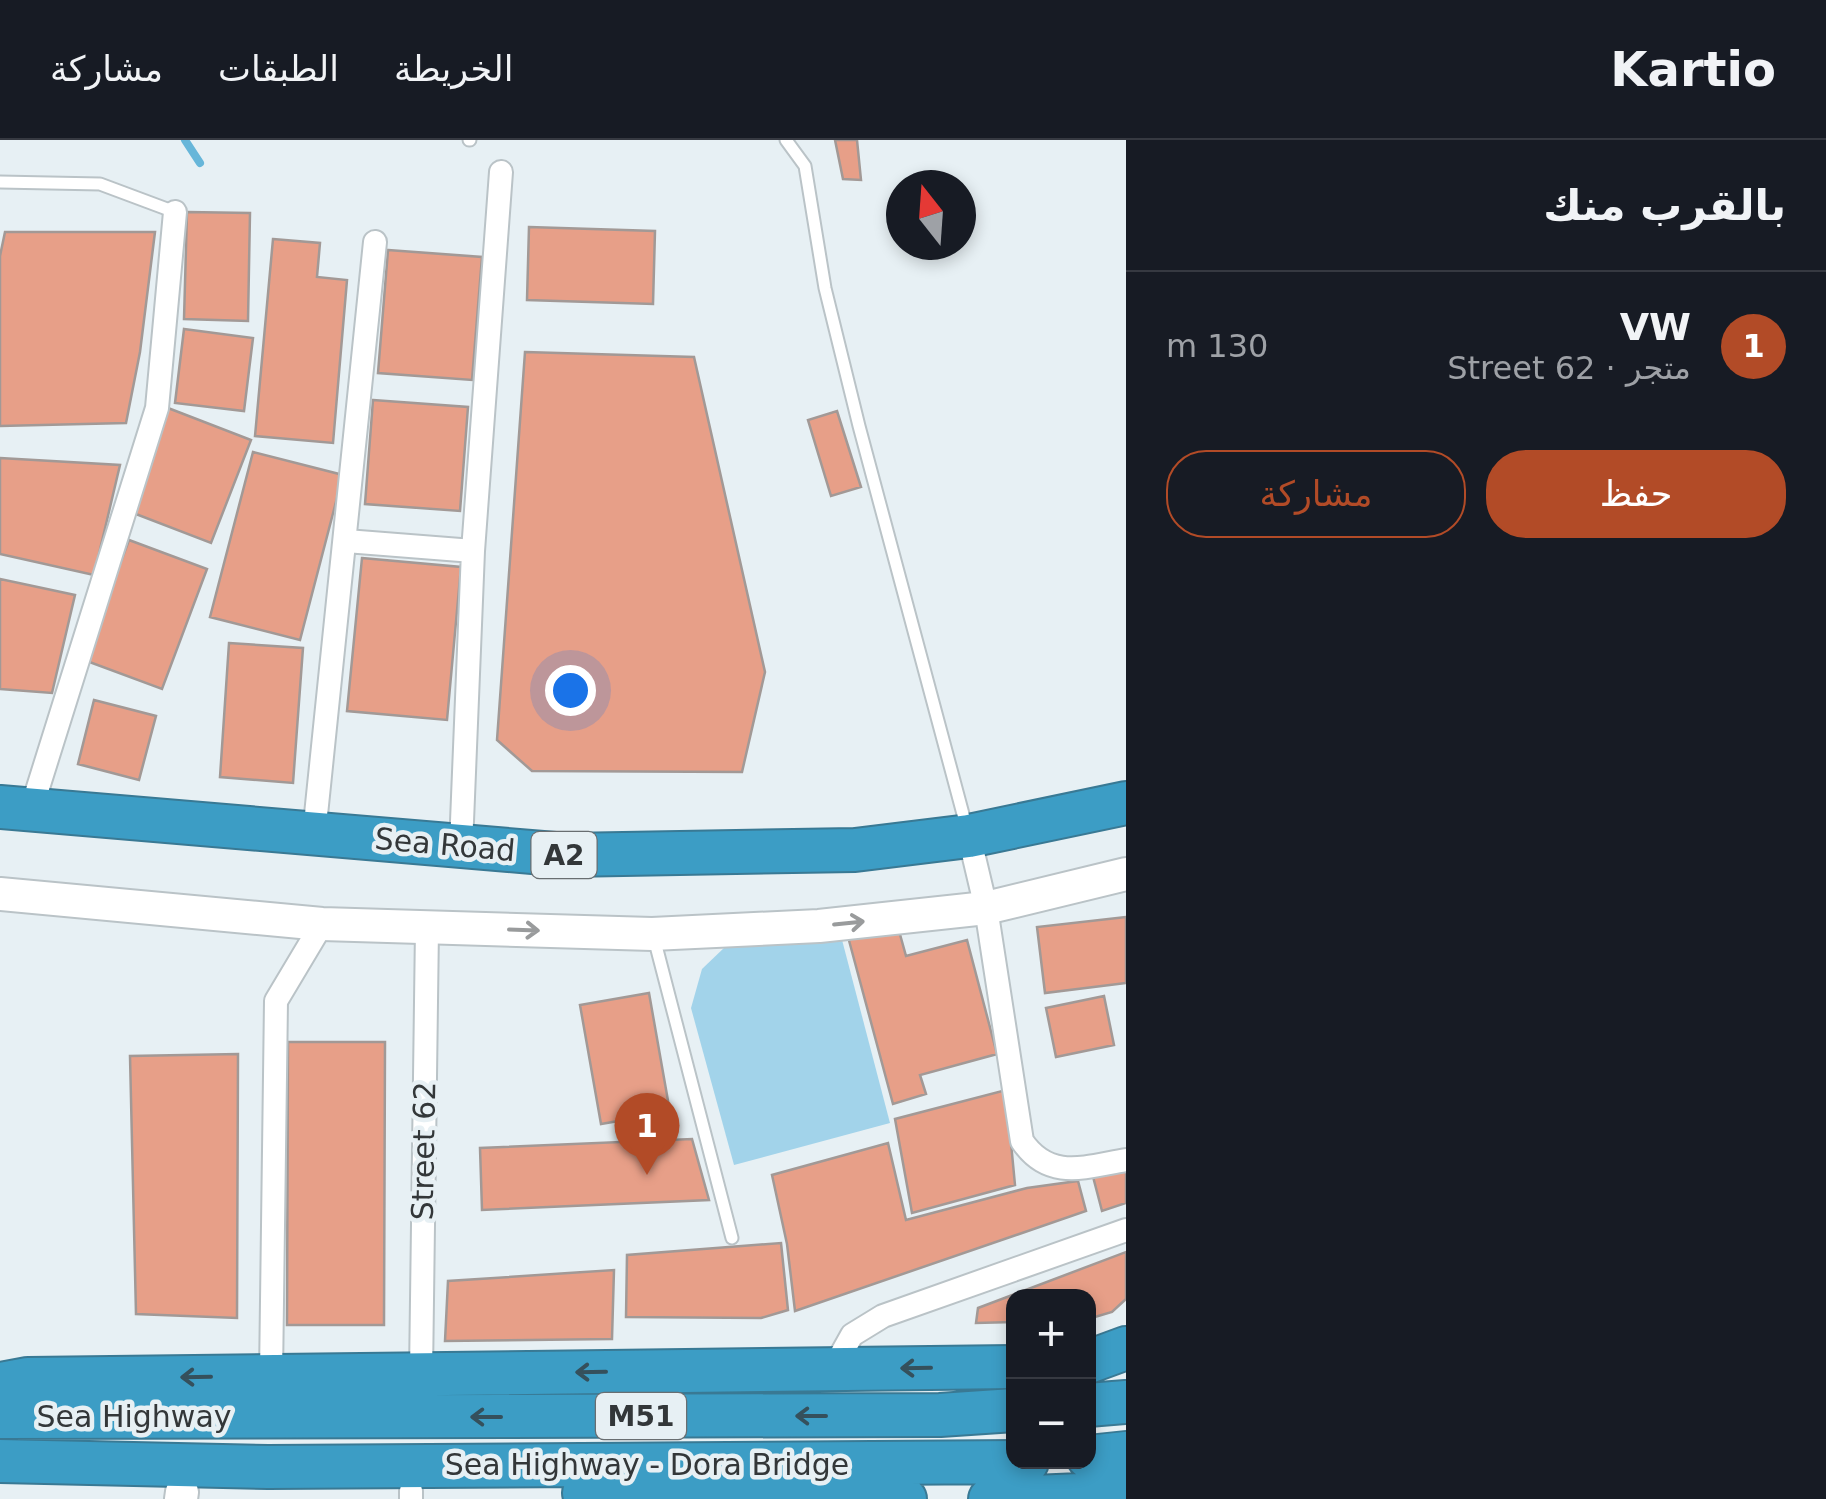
<!DOCTYPE html>
<html lang="ar">
<meta charset="utf-8">
<style>
body{margin:0;font-family:"DejaVu Sans","Noto Naskh Arabic",sans-serif;background:#242831;color:#f1f3f6;direction:rtl}
.controls{position:absolute;right:30px;bottom:30px;display:grid;overflow:hidden;border-radius:20px;box-shadow:0 5px 15px #0003}
.controls button{width:90px;height:90px;display:grid;place-items:center;padding:0;border:0;border-bottom:2px solid #363941;background:#171b24;color:#f1f3f6;font:50px sans-serif}
.compass{position:absolute;left:886px;top:30px;width:90px;height:90px;border-radius:50%;background:#171b24;box-shadow:0 5px 15px #0003;rotate:343deg}
.you{position:absolute;left:570px;top:550px;width:35px;height:35px;margin:-25px;border:8px solid #fff;border-radius:50%;background:#1a73e8;box-shadow:0 0 0 15px #1a73e833}
.badge{display:grid;place-items:center;width:65px;height:65px;border-radius:50%;background:#b24b27;color:#fff;font-size:32px;font-weight:700}
.pin{position:absolute;translate:-50% -82px;filter:drop-shadow(0 2px 5px #0008)}
.pin::after{content:'';position:absolute;top:52px;width:35px;height:30px;background:inherit;clip-path:polygon(0 0,100% 0,50% 100%)}
.list{margin:0;padding:0;list-style:none}
h2{display:flex;justify-content:space-between;align-items:center;height:130px;margin:0;padding:0 40px;font-size:42px}
h2 small{font-size:32px;font-weight:400;color:#9ea1a6}
.list li{display:grid;grid-template-columns:65px 1fr auto;gap:30px;align-items:center;box-sizing:border-box;height:150px;padding:0 40px;border-top:2px solid #363941}
.list b{display:block;font-size:38px;white-space:nowrap}
.list p{margin:0;font-size:32px;white-space:nowrap;color:#9ea1a6}
.list em{font-size:32px;font-style:normal;color:#9ea1a6}
.actions{display:flex;gap:20px;padding:30px 40px}
.actions a{flex:1;padding:22px 0;border:2px solid #b24b27;border-radius:40px;text-align:center;font-size:35px;color:#b24b27}
.actions .main{background:#b24b27;color:#fff}
.map{position:relative;flex:none;width:1126px;height:1359px;overflow:hidden;direction:ltr}
header{display:flex;align-items:center;gap:60px;box-sizing:border-box;height:140px;padding:0 50px;background:#171b24;border-bottom:2px solid #363941}
header strong{font-size:48px}
nav{display:flex;gap:55px;margin-inline-start:auto;font-size:35px}
main{display:flex}
aside{flex:1;background:#171b24}
.map>svg:first-child{display:block}
.green{fill:#a2d3ea}
.lines{fill:none;stroke-linecap:round;stroke-linejoin:round}
.stream{stroke:#67b6d9;stroke-width:8}
.building{fill:#e79f88;stroke:#a29996;stroke-width:2.5}
.lane-casing{stroke:#bac3c7;stroke-width:15}
.street-casing{stroke:#bac3c7;stroke-width:26}
.secondary-casing{stroke:#bac3c7;stroke-width:36}
.highway-casing{stroke:#397994;stroke-width:46}
.lane{stroke:#fff;stroke-width:11}
.street{stroke:#fff;stroke-width:22}
.secondary{stroke:#fff;stroke-width:32}
.highway{stroke:#3c9dc5;stroke-width:42}
.oneway{stroke:#999b9c}
.oneway2{stroke:#35505c}
.labels{text-anchor:middle;stroke-width:9;stroke-linejoin:round;paint-order:stroke}
.shield{fill:#e7f0f4;stroke:#696e71;stroke-width:2.5}
.shield-label{font-size:28px;font-weight:bold;fill:#333739}
.street-label{font-size:30px;fill:#333739;stroke:#e7f0f4}
</style>
<header>
<strong>Kartio</strong>
<nav><a>الخريطة</a><a>الطبقات</a><a>مشاركة</a></nav>
</header>
<main>
<aside>
<h2>بالقرب منك<small></small></h2>
<ul class="list">
<li><span class="badge">1</span><div><b>VW</b><p>متجر · Street 62</p></div><em>130 m</em></li>
</ul>
<div class="actions"><a class="main">حفظ</a><a>مشاركة</a></div>
</aside>
<div class="map">
<svg width="1126" height="1359" viewBox="0 0 1126 1359">
<rect width="100%" height="100%" fill="#e7f0f4"/>
<path class="green" d="M841,796L890,983L734,1025L691,868L702,829L726,806Z"/>
<g class="lines">
<path class="stream" d="M185,0L200,23"/>
</g>
<path class="building" d="M835,0H857L861,40L843,39Z
M187,72L250,73L248,181L184,179Z
M529,87L655,91L653,164L527,160Z
M5,92H155L140,212L126,283L0,286V116Z
M273,99L320,103L317,137L347,140L333,303L255,296Z
M388,110L482,117L472,240L378,233Z
M184,189L253,198L244,271L175,263Z
M525,212L694,217L765,532L742,632L532,631L497,600Z
M373,260L468,267L460,371L365,364Z
M168,268L251,300L211,403L128,371Z
M837,271L861,347L831,356L808,280Z
M253,312L343,335L300,500L210,477Z
M0,318L120,325L94,435L0,414Z
M129,400L207,429L162,549L84,520Z
M362,418L461,427L447,580L347,571Z
M0,439L75,455L52,553L0,549Z
M229,503L303,508L293,643L220,637Z
M94,560L156,576L139,640L78,624Z
M1126,777V843L1045,853L1037,787Z
M896,780L906,816L967,800L997,914L920,935L926,954L893,964L847,793Z
M649,853L670,972L601,984L580,865Z
M1104,856L1114,905L1056,917L1046,868Z
M288,902H385L384,1185H287Z
M238,914L237,1178L136,1174L130,916Z
M1006,950L1015,1045L912,1073L895,979Z
M692,999L709,1060L482,1070L480,1008Z
M888,1003L906,1080L1027,1048L1078,1041L1086,1071L795,1171L787,1104L772,1035Z
M1126,1023V1063L1102,1071L1091,1029Z
M781,1103L788,1170L761,1178L626,1177L627,1115Z
M1126,1112V1159L1112,1172L1088,1179V1156H1014V1182L976,1183L978,1168Z
M614,1130L612,1199L445,1201L448,1141Z"/>
<g class="lines">
<g class="lane-casing">
<path id="lane" d="M469,0H470
M786,0L805,26L825,148L859,286L967,689
M0,42L100,44L175,72
M654,798L732,1098"/>
</g>
<g class="street-casing">
<path id="street" d="M346,401L473,411
M31,670L157,268L175,72
M314,694L375,102
M969,696L986,768L1022,1001C1049,1041 1085,1027 1126,1020
M461,706L473,411L501,32
M833,1229L852,1195L883,1176L1126,1090
M421,1234L427,788
M271,1236L276,861L322,784
M411,1359V1351"/>
</g>
<g class="secondary-casing">
<path id="secondary" d="M0,754L322,784L652,794L819,786L986,768L1126,734
M181,1359L182,1352"/>
</g>
<g class="highway-casing">
<path id="highway" d="M0,667L567,715L855,710L969,696L1126,663
M1088,1222L1126,1208
M0,1244L28,1239L1014,1227
M1088,1265L1126,1262
M0,1277L940,1275L1014,1270
M1088,1317L1126,1313
M0,1321L268,1327L1027,1322
M584,1353L905,1359
M990,1359L1126,1353"/>
</g>
<use href="#lane" class="lane"/>
<use href="#street" class="street"/>
<use href="#secondary" class="secondary"/>
<use href="#highway" class="highway"/>
</g>
<defs><path id="oneway-shaft" d="M-6 0H5M1.5-3L5.5 0L1.5 3" fill="none" stroke-width="1.6" stroke-linecap="round" stroke-linejoin="round" transform="scale(2.5)"/></defs>
<g class="oneway">
<use href="#oneway-shaft" transform="translate(849 783) rotate(-6)"/>
<use href="#oneway-shaft" transform="translate(524 790) rotate(2)"/>
</g>
<g class="oneway2">
<use href="#oneway-shaft" transform="translate(916 1228) rotate(179)"/>
<use href="#oneway-shaft" transform="translate(591 1232) rotate(179)"/>
<use href="#oneway-shaft" transform="translate(196 1237) rotate(179)"/>
<use href="#oneway-shaft" transform="translate(811 1276) rotate(180)"/>
<use href="#oneway-shaft" transform="translate(486 1277) rotate(180)"/>
</g>
<g class="labels">
<g class="shield">
<rect x="531.5" y="692" width="65" height="46" rx="8"/>
<rect x="596" y="1253" width="90" height="46" rx="8"/>
</g>
<g class="shield-label">
<text x="564" y="725">A2</text>
<text x="641" y="1286">M51</text>
</g>
<g class="street-label">
<text transform="translate(445 705) rotate(5)" y="10">Sea Road</text>
<text transform="translate(424 1011) rotate(-89)" y="10">Street 62</text>
<text x="134" y="1287">Sea Highway</text>
<text x="647" y="1335">Sea Highway - Dora Bridge</text>
</g>
</g>
</svg>
<div class="controls">
<button>+</button>
<button>−</button>
</div>
<svg class="compass" viewBox="-18 -18 36 36"><path d="M0-13l5 13h-10z" fill="#e53935"/><path d="M0 13l5-13h-10z" fill="#9ea1a6"/></svg>
<div class="you"></div>
<div class="pin badge" style="left:647px;top:1035px">1</div>
</div>
</main>
